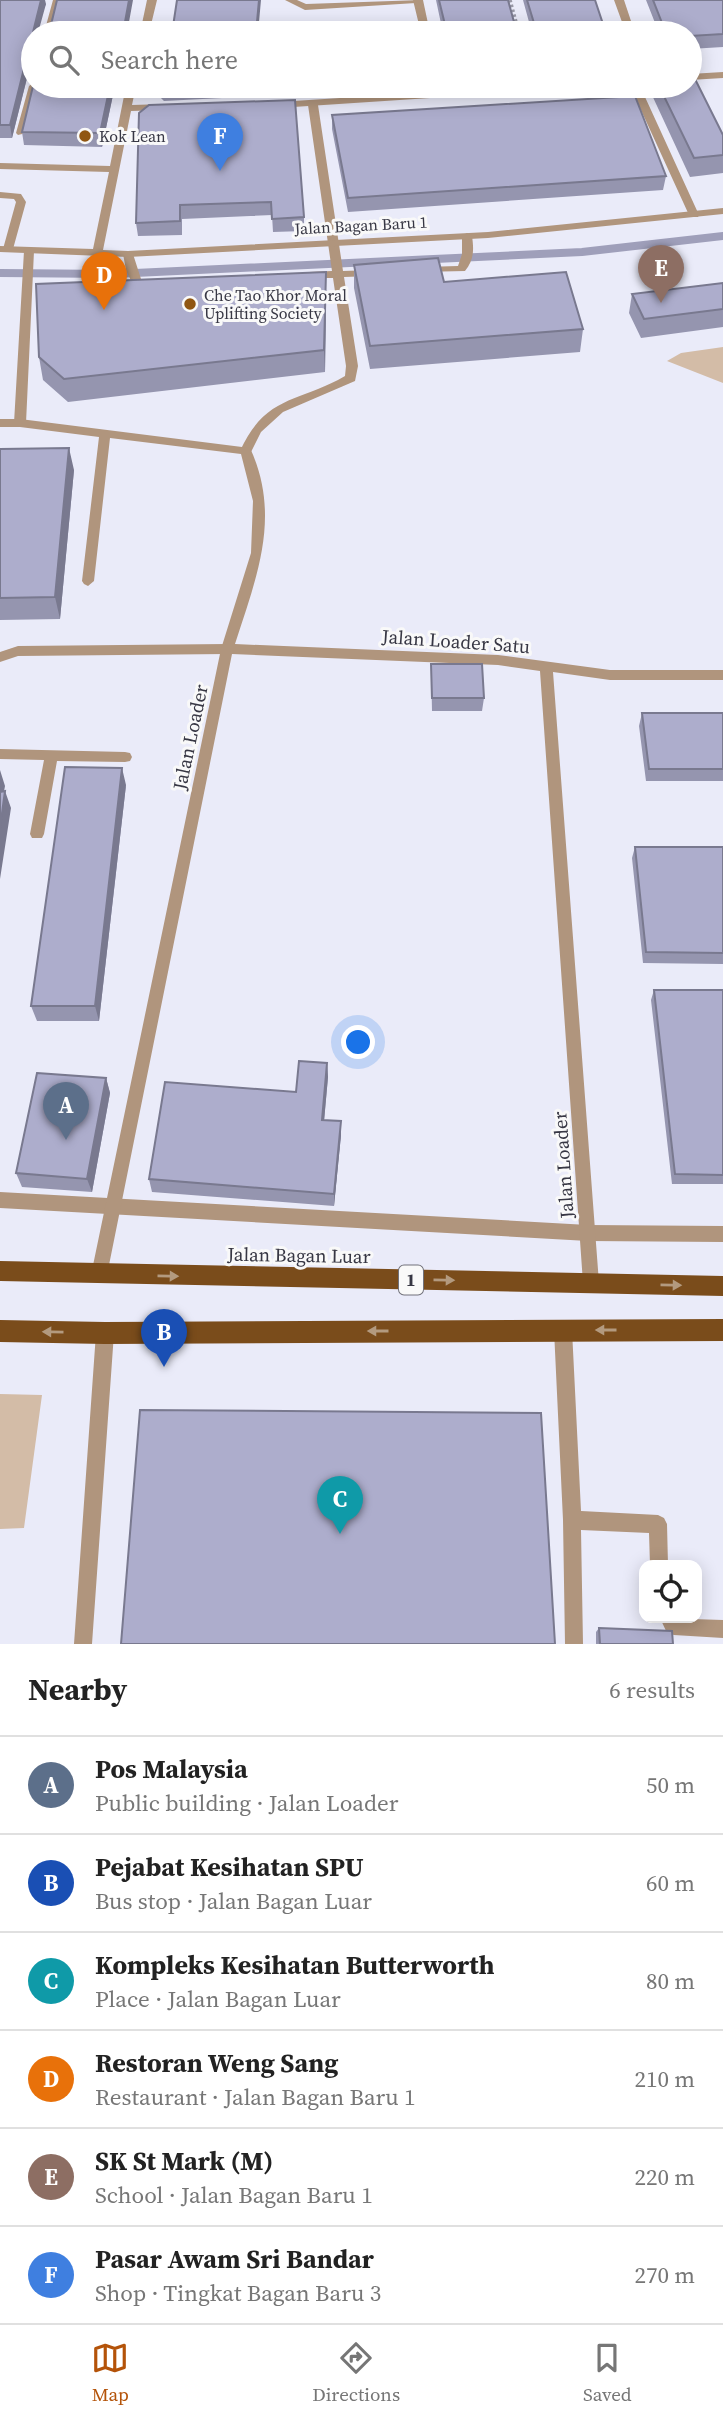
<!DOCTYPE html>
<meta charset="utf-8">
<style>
body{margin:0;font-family:"Source Serif 4",serif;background:#f2f2f2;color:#222}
.controls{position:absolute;right:21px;bottom:21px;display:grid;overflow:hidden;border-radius:14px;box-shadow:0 4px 18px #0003}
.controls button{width:63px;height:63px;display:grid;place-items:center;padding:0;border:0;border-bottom:2px solid #e0e0e0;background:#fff;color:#222;font:35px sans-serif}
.you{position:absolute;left:359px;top:1043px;width:24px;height:24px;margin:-18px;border:5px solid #fff;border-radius:50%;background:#1a73e8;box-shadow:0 0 0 10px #1a73e833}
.badge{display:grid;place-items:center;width:46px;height:46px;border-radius:50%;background:#b45309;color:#fff;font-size:23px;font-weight:700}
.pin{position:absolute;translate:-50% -58px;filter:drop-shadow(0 2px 4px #0008)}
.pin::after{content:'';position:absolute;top:37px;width:24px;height:21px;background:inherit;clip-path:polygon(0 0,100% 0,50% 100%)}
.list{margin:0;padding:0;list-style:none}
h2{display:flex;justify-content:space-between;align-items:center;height:91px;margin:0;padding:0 28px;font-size:30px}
h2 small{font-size:23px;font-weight:400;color:#767676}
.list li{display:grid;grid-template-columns:46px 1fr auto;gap:21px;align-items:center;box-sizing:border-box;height:98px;padding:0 28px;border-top:2px solid #e0e0e0}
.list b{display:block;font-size:26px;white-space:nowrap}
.list p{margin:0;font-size:23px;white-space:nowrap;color:#767676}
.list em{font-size:23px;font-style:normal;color:#767676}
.icon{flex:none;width:38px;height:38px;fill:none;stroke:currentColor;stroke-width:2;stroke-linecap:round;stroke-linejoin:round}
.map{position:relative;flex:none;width:723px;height:1644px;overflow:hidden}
.search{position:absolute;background:#fff;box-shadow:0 4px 18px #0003;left:21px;right:21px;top:21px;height:77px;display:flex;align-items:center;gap:18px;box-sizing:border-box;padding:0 24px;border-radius:38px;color:#767676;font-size:26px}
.sheet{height:679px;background:#fff}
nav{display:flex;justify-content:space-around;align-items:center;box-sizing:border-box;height:98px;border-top:2px solid #e0e0e0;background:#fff;font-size:19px;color:#767676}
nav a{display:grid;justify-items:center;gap:4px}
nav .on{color:#b45309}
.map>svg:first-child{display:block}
.green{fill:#d3bca7}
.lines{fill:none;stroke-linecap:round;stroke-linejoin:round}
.stream{stroke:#9f9fba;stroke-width:8}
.path{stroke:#9898a6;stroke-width:3.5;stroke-dasharray:2.5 2.5;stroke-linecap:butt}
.lane{fill:#b0957d;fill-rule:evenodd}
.street{fill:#b0957d;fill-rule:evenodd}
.primary{fill:#7a4c1b;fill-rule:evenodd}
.wall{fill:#9595af}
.shaded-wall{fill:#79798f}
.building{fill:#adadcc;stroke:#79798f;stroke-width:2}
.oneway{fill:#b39a7f}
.poi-dot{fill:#905612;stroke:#f9f9f9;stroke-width:2.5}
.labels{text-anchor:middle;stroke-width:6;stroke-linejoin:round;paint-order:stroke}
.far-poi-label{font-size:16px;fill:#373744;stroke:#f9f9f9;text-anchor:start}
.far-street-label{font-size:16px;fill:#373744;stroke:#f9f9f9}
.shield{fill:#f9f9f9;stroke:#71717a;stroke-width:2}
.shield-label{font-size:18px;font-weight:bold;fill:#373744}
.street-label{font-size:19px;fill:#373744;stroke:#f9f9f9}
</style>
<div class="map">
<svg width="723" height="1644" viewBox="0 0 723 1644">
<rect width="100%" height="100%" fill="#eaebf9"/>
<path class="green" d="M723,347V383L667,361L681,353Z
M0,1394L42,1395L24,1528L0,1529Z"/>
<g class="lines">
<path class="stream" d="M0,273L114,274L582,252L723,236"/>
<path class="path" d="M510,0L519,33"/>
<path class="lane" d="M53,0H63L53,33H44Z
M285,0H297L306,4L421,0L416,3L305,10Z
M33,83V86H39L26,133L18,135L16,133L29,86Z
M630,86H640L699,215L698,217H690L689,215Z
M96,88L129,89L134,92L129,95L93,93L91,91Z
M313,102L318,105L343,271L373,270L378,273L373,276L344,277L358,366L355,381L283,412L261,432L250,454L246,455L240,451C266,394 299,403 345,376L346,366L333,278H309L304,275L309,272L332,271L308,105Z
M0,192L21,194L26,202L13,249L8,252L3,249L16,202L14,199L0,198Z
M467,233L472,236C474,250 474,260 465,271L420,272V268L424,267L458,266L462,254V236Z
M29,248L34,251L26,423L20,427L14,423L24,251Z
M128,251L133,254L141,279L153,280V284L133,285L126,270L123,254Z
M227,644L233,649L227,654L18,656L0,662V652L18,646Z
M0,749L125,752L130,753L132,757L130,761L125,762L57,761L44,834L42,838H32L30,834L44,760L0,759Z
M0,1192L588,1225L723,1226V1242L588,1241L0,1208Z
M563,1321L569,1324L572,1330L581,1511L658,1515L664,1518L667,1524L668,1565H650L649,1533L581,1530L583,1644H565L563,1520L554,1330L557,1324Z
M105,1324L111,1327L114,1333L92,1644H74L96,1333L99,1327Z
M660,1618L723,1620V1638L674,1635L667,1633Z"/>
<path class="street" d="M147,0H157L149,33H140Z
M413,0H423L430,33H421Z
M614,0H624L635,33H626Z
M723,72V78L690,80V74Z
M126,86H136L132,105L164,104L169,107L164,110L131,111L103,250L128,251L488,232L723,208V214L488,238L128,257L0,252V246L93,249L109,172L0,169V163L110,166Z
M527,86H572L567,89L278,108L273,105L278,102Z
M0,419H20L250,448C282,517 256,578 235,644L498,655L610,670H723V680H610L553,672L599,1283L597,1289L591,1291L585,1289L583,1283L540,671L498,665L232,654L107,1275L105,1281L99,1283L93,1281L91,1275L221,649L251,553L253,501L241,454L110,438L94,581L88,586L84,584L82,581L99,437L20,427H0Z"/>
<path class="primary" d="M0,1261L723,1276V1296L0,1281Z
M723,1319V1341L105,1344L0,1342V1320L105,1322Z"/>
</g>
<path class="wall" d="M0,0L46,4L33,33V54L12,138H0Z
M436,0H508L517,33H443Z
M523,0H595L606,33H532Z
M646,0H723V47L690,49V33H659Z
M157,86H401L397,89L164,101L158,95Z
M652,86H690L723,135V173L690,177L651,93Z
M113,95L102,147L24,145L22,132Z
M139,113L304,217V231L273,232L272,215L182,219V235L138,236L136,223Z
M332,115L666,176L663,190L348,212L332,129Z
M354,265L444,282L583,329L580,352L370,369L354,288Z
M723,283V327L641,338L629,313L632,294Z
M326,294L325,372L68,402L43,380L39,357Z
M0,449L74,470L60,619L0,620Z
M431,664L484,698L482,711H432Z
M642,713H723V781H646L639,726Z
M126,785L99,1021H37L31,1006Z
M635,847H723V964L643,963L632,858Z
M654,990H723V1184H672L651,1000Z
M327,1063L328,1077L324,1120L341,1135L334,1206L152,1192L149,1179L296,1092Z
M106,1078L110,1093L92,1192L22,1187L16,1173Z
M599,1628L673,1644H596V1632Z"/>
<path class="shaded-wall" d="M41,0H45L46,4L38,33H33V54L12,138L10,125Z
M129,0H133L127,33H123Z
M259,0H261L258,33H256Z
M110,86H111L113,95L102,147L100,133Z
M326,272V294L325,372L324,350Z
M69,448L74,470L60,619L55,597Z
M122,768L126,785L99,1021L95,1006Z
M0,770L5,786L1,808L0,804Z
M5,791L11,808L0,879V828Z
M327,1063L328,1077L323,1133L322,1120Z
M106,1078L110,1093L92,1192L87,1179Z
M341,1121V1135L334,1206V1194Z"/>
<path class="building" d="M0,0H41L10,125H0Z
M57,0H129L123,33H49Z
M177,0H259L256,33H172Z
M439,0H508L517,33H447Z
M527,0H595L606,33H537Z
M653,0H723V34L690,36V33H666Z
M690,71H691L723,135V155L694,158L659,86H690Z
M33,86H110L100,133L22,132Z
M161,86H202L163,88Z
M635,96L666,176L348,198L332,115Z
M295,100L304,217L272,219L271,202L180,205V221L136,223L139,113L149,105Z
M438,258L444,282L566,272L583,329L370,346L354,265Z
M326,272L324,350L64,379L39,357L36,284Z
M723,283V309L644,319L632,294Z
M69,448L55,597L0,598V449Z
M431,664H482L484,698H432Z
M642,713H723V769H649Z
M65,767L122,768L95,1006H31Z
M5,791L0,828V792Z
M635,847H723V953L646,952Z
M654,990H723V1175L675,1174Z
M299,1061L327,1063L322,1120L341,1121L334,1194L149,1179L165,1082L296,1092Z
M37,1073L106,1078L87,1179L16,1173Z
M140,1410L541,1413L555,1644H121Z
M599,1628L672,1631L673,1644H600Z"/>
<defs><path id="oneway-solid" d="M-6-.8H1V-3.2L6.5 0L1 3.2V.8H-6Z" transform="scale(1.75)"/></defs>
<g class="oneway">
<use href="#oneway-solid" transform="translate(168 1276) rotate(1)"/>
<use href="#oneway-solid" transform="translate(444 1280) rotate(1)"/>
<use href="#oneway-solid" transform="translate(671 1285) rotate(1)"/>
<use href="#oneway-solid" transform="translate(606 1330) rotate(-180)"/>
<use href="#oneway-solid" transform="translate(378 1331) rotate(180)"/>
<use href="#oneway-solid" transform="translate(53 1332) rotate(-179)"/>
</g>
<g class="poi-dot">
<circle cx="85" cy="136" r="7"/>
<circle cx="190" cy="304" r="7"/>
</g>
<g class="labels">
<g class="far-poi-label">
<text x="99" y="142">Kok Lean</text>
<text x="204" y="301">Che Tao Khor Moral<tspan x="204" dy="18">Uplifting Society</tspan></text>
</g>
<g class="far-street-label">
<text transform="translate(361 225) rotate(-3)" y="6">Jalan Bagan Baru 1</text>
</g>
<rect class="shield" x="399" y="1265.5" width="24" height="29" rx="5"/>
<g class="shield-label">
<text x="411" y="1286">1</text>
</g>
<g class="street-label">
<text transform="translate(456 641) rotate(4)" y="7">Jalan Loader Satu</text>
<text transform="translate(190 737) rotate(-78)" y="7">Jalan Loader</text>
<text transform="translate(563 1165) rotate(-94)" y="7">Jalan Loader</text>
<text transform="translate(299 1255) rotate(1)" y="7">Jalan Bagan Luar</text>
</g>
</g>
</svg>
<div class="controls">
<button><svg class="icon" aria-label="locate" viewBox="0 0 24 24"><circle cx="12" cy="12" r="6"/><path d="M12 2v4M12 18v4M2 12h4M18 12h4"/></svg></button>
</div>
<div class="you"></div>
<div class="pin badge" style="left:66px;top:1140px;background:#5c6f8a">A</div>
<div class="pin badge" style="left:164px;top:1367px;background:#1a4fb4">B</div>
<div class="pin badge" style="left:340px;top:1534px;background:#0f9aa8">C</div>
<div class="pin badge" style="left:104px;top:310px;background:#e8710a">D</div>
<div class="pin badge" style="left:661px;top:303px;background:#8d6e63">E</div>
<div class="pin badge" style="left:220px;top:171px;background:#3f7fe0">F</div>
<div class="search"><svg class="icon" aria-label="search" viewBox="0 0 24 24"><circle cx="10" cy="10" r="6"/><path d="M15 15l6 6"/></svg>Search here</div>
</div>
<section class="sheet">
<h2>Nearby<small>6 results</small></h2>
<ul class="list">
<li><span class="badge" style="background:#5c6f8a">A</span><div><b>Pos Malaysia</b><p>Public building · Jalan Loader</p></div><em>50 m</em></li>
<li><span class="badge" style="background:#1a4fb4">B</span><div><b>Pejabat Kesihatan SPU</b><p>Bus stop · Jalan Bagan Luar</p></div><em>60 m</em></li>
<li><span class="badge" style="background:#0f9aa8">C</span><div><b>Kompleks Kesihatan Butterworth</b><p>Place · Jalan Bagan Luar</p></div><em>80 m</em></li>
<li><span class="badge" style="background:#e8710a">D</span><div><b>Restoran Weng Sang</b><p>Restaurant · Jalan Bagan Baru 1</p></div><em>210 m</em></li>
<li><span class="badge" style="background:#8d6e63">E</span><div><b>SK St Mark (M)</b><p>School · Jalan Bagan Baru 1</p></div><em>220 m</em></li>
<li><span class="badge" style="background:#3f7fe0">F</span><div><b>Pasar Awam Sri Bandar</b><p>Shop · Tingkat Bagan Baru 3</p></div><em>270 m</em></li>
</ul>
</section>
<nav>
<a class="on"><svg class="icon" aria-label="map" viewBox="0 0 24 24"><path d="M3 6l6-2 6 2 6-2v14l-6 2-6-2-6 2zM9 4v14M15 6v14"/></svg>Map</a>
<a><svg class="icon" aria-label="directions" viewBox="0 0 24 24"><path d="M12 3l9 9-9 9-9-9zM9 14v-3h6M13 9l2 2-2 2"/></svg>Directions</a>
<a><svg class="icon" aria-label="saved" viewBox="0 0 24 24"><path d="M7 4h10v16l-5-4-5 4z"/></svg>Saved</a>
</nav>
